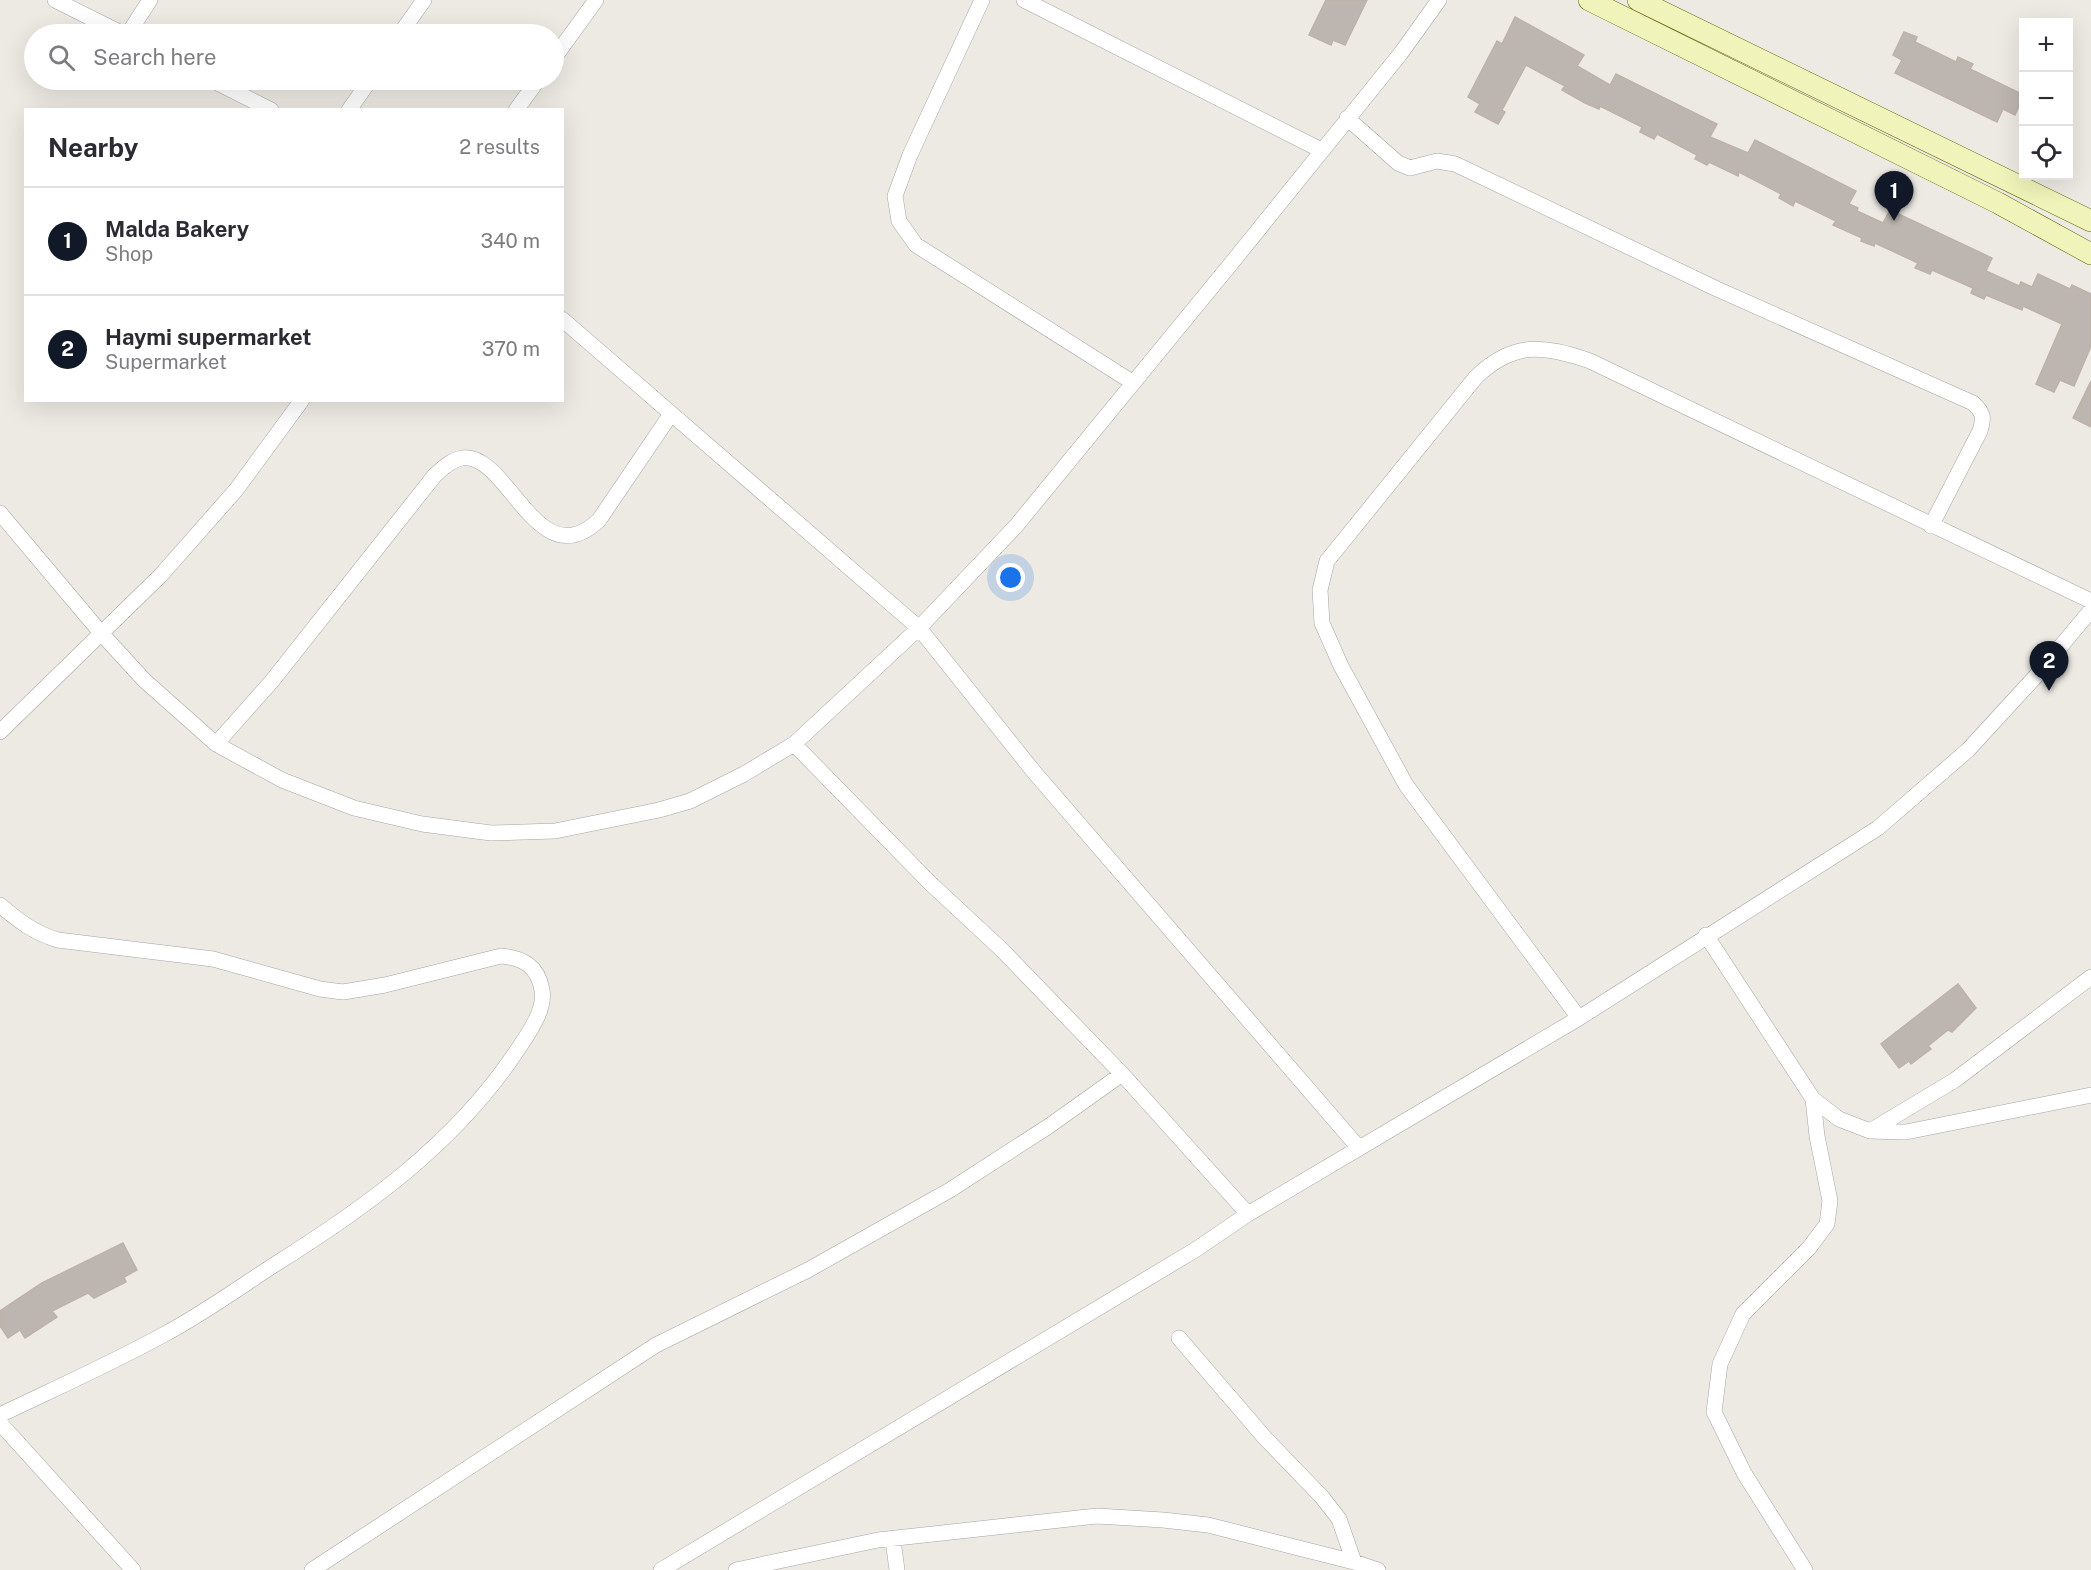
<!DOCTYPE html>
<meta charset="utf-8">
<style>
body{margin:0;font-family:"Public Sans",sans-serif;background:#f2f2f3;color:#2b2b33}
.controls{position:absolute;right:18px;top:18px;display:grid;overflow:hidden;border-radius:0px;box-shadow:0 6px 24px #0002}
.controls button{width:54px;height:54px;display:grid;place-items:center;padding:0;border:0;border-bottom:2px solid #e1e1e2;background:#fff;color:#2b2b33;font:30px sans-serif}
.you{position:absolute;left:1011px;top:578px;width:21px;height:21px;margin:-15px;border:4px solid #fff;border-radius:50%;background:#1a73e8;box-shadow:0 0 0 9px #1a73e833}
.badge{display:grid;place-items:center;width:39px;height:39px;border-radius:50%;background:#111827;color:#fff;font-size:20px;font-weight:700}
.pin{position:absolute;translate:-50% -50px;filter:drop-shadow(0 2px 3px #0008)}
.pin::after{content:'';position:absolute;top:32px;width:21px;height:18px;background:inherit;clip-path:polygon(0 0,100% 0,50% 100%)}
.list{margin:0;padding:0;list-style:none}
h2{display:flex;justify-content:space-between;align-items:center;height:78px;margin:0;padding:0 24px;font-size:26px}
h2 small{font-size:20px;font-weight:400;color:#7c7c81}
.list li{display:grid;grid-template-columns:39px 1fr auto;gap:18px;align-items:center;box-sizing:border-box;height:108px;padding:0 24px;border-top:2px solid #e1e1e2}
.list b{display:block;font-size:22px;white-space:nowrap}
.list p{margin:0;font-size:20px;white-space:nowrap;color:#7c7c81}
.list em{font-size:20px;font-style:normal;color:#7c7c81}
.icon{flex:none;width:33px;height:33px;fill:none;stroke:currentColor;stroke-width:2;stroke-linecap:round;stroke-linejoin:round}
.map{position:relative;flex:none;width:2091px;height:1570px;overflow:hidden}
.search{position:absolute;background:#fff;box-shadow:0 6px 24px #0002;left:24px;top:24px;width:540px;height:66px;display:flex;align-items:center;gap:15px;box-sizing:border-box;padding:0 21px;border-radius:33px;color:#7c7c81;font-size:22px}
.panel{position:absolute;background:#fff;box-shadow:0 6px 24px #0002;left:24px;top:108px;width:540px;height:294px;border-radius:0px}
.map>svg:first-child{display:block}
.building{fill:#bdb6b0;stroke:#beb1a7;stroke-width:1.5}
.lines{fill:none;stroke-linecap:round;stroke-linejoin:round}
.street-casing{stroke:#a4a4a4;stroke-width:16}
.secondary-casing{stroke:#5f6b0d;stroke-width:22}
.street{stroke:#fff;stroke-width:15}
.secondary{stroke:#f0f4ba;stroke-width:21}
</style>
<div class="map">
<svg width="2091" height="1570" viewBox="0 0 2091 1570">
<rect width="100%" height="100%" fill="#edeae3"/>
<path class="building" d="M1326,0H1367L1345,45L1333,40L1331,45L1309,35Z
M1515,17L1584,55L1577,66L1610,85L1616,74L1717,124L1710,137L1748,153L1755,140L1856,191L1849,204L1858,208L1857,211L1883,223L1890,210L1992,258L1986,271L2019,286L2021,282L2032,287L2038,274L2070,289L2072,285L2091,294V346L2074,386L2060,380L2054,392L2036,384L2062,324L2023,306L2022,310L1986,295L1984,299L1971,293L1973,288L1932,270L1930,274L1915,268L1918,263L1875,243L1874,246L1861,241L1862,238L1833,225L1836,221L1795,201L1793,206L1779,198L1781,194L1739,172L1738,176L1709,162L1707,165L1695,159L1697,155L1657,134L1654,139L1640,132L1642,127L1600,106L1599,109L1585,103L1562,90L1565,86L1526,65L1502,110L1505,112L1498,124L1475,112L1480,104L1468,97L1497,41L1502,44Z
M1904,32L1917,37L1915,42L1956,62L1958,57L1973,64L1970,69L2024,95L2015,115L2003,109L1997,122L1895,73L1902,60L1893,55Z
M2091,381V427L2073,418Z
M1958,984L1976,1008L1952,1032L1948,1030L1928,1046L1931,1049L1911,1064L1909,1061L1899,1068L1881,1044Z
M123,1243L137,1270L124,1277L126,1282L94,1298L88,1293L52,1311L57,1317L25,1338L20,1330L8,1338L0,1326V1311L42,1283Z"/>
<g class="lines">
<g class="street-casing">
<path id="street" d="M55,0L123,34
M982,0L910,155L895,196L899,221L916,245L1132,382
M1024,0L1321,150
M128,34L150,0
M400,34L424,0
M554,58L596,0
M212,80L271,110
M349,110L370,80
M516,110L538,80
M1347,118L1398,163L1410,168L1437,161L1455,164L1717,289L1973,403C1984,413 1984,418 1980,431L1931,526
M562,319L919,628L1034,772L1359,1148
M0,513L101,633L144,680L216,744L282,780L354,808L422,824L491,833L555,831L659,810L690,801L744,774L794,744L919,628L1016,526L1234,260L1401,53L1439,0
M0,732L161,575L236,490L302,400
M216,744L272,681L435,475C443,468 451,460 462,458C508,451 537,579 599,520L671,414
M794,744L930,883L1002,950L1122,1074L1248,1214
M0,905C19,921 34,933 58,940L213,959L320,989L343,992L385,985L501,956C523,958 538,966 542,990C546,1011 526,1037 514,1055C453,1145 365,1208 274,1265C237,1289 201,1315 163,1335C110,1364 54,1389 0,1415
M1706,935L1813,1099L1839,1119L1870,1131L1906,1132L2091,1095
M1579,1018L1406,785L1341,666L1322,623L1320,590L1327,561L1476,377C1514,341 1543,345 1590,361L2091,601
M1870,1131L1955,1080L2091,977
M1179,1338L1265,1438L1322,1497L1339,1519L1354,1562
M0,1423L133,1570
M893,1540L897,1570
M312,1570L656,1345L808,1270L950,1190L1049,1126L1122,1074
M661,1570L1195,1250L1248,1214L1579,1018L1878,828L1968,750L2036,676L2091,610
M736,1570L878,1540L1097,1516L1163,1520L1208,1525L1354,1562L1378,1570
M1805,1570L1744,1473L1714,1412L1720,1364L1743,1314L1809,1248L1827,1224L1830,1201L1817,1136L1813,1099"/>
</g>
<g class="secondary-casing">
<path id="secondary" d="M1589,0L1998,203L2091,254
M1638,0L2091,221"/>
</g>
<use href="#street" class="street"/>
<use href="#secondary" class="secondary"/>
</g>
</svg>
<div class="controls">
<button>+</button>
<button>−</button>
<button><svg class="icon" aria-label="locate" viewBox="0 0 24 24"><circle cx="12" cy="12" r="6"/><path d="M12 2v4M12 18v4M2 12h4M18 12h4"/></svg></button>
</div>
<div class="you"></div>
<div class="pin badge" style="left:1894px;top:221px">1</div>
<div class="pin badge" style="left:2049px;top:691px">2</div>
<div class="search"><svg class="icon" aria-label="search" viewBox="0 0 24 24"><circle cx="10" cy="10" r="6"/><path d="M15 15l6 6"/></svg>Search here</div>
<section class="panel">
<h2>Nearby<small>2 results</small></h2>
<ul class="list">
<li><span class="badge">1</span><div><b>Malda Bakery</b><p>Shop</p></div><em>340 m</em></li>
<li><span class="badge">2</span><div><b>Haymi supermarket</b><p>Supermarket</p></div><em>370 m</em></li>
</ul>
</section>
</div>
